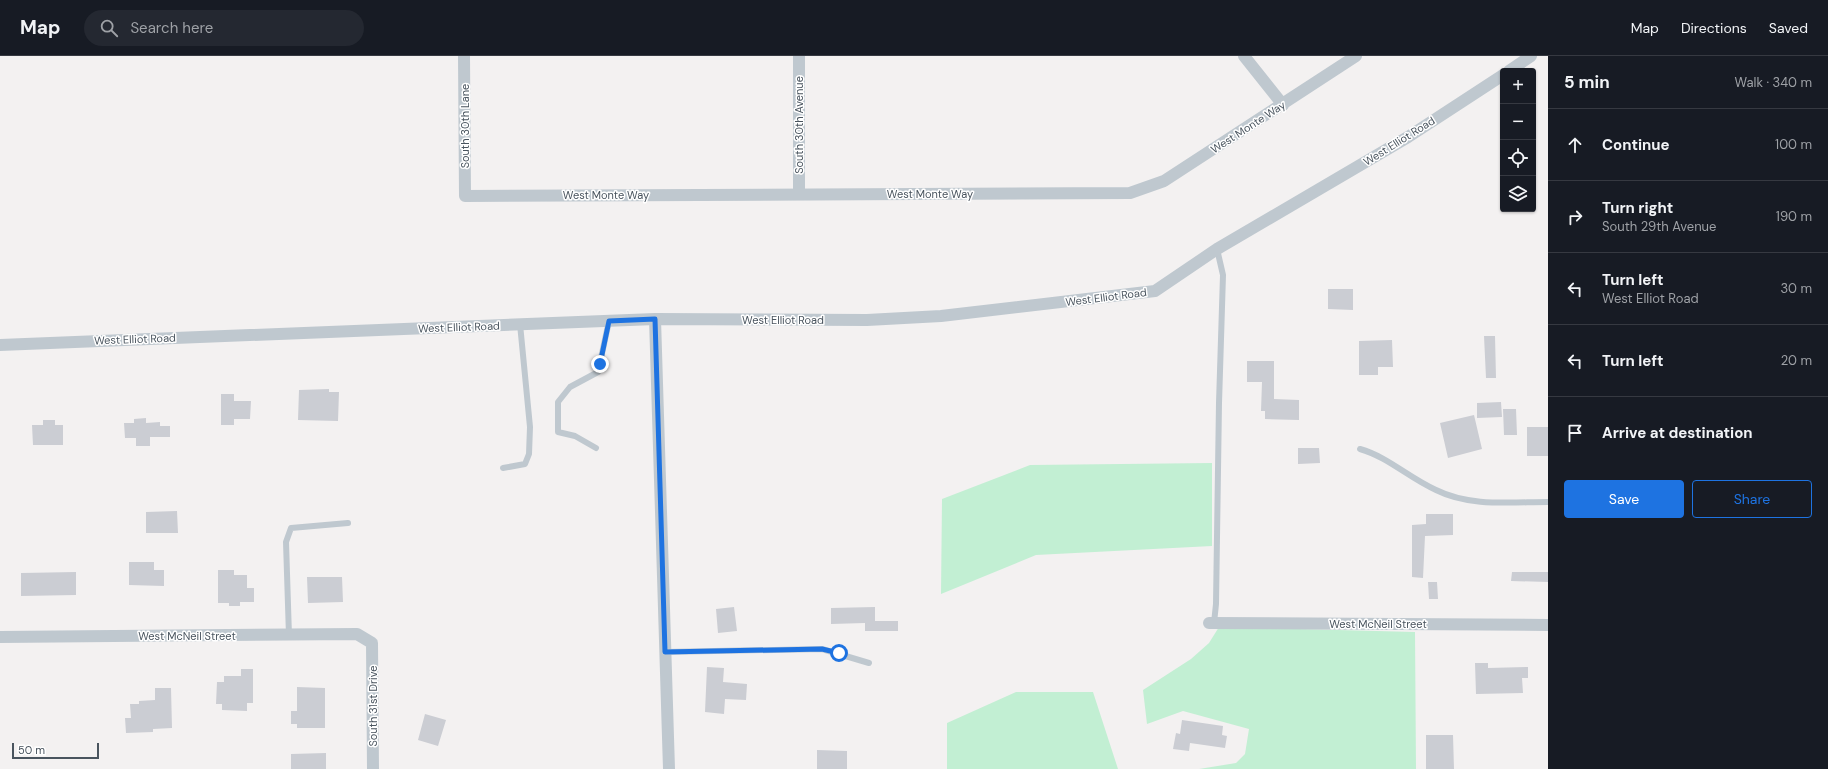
<!DOCTYPE html>
<meta charset="utf-8">
<style>
body{margin:0;font-family:"DM Sans",sans-serif;background:#242831;color:#f1f3f6}
.controls{position:absolute;right:12px;top:12px;display:grid;overflow:hidden;border-radius:4px;box-shadow:0 1px 3px #0004}
.controls button{width:36px;height:36px;display:grid;place-items:center;padding:0;border:0;border-bottom:1px solid #363941;background:#171b24;color:#f1f3f6;font:20px sans-serif}
.scale{position:absolute;left:12px;bottom:10px;width:87px;box-sizing:border-box;padding-left:4px;border:2px solid #49545e;border-top:0;font-size:11px;line-height:14px;white-space:nowrap;color:#49545e;-webkit-text-stroke:3px #fff;paint-order:stroke}
.stop{position:absolute;width:12px;height:12px;margin:-9px;border:3px solid #1e73e1;border-radius:50%;background:#fff}
.stop.end{background:#1e73e1;border-color:#fff;box-shadow:0 1px 4px #0008}
.list{margin:0;padding:0;list-style:none}
h2{display:flex;justify-content:space-between;align-items:center;height:52px;margin:0;padding:0 16px;font-size:17px}
h2 small{font-size:13px;font-weight:400;color:#9ea1a6}
.list li{display:grid;grid-template-columns:26px 1fr auto;gap:12px;align-items:center;box-sizing:border-box;height:72px;padding:0 16px;border-top:1px solid #363941}
.list b{display:block;font-size:15px;white-space:nowrap}
.list p{margin:0;font-size:13px;white-space:nowrap;color:#9ea1a6}
.list em{font-size:13px;font-style:normal;color:#9ea1a6}
.actions{display:flex;gap:8px;padding:12px 16px}
.actions a{flex:1;padding:9px 0;border:1px solid #1e73e1;border-radius:4px;text-align:center;font-size:14px;color:#1e73e1}
.actions .main{background:#1e73e1;color:#fff}
.icon{flex:none;width:22px;height:22px;fill:none;stroke:currentColor;stroke-width:2;stroke-linecap:round;stroke-linejoin:round}
.map{position:relative;flex:none;width:1548px;height:713px;overflow:hidden}
header{display:flex;align-items:center;gap:24px;box-sizing:border-box;height:56px;padding:0 20px;background:#171b24;border-bottom:1px solid #363941}
header strong{font-size:19px}
nav{display:flex;gap:22px;margin-inline-start:auto;font-size:14px}
.search{width:280px;height:36px;background:#242831;display:flex;align-items:center;gap:10px;box-sizing:border-box;padding:0 14px;border-radius:22px;color:#9ea1a6;font-size:15px}
main{display:flex}
aside{flex:1;background:#171b24}
.map>svg:first-child{display:block}
.green{fill:#c2efd3}
.building{fill:#cbcdd3}
.lines{fill:none;stroke-linecap:round;stroke-linejoin:round}
.service{stroke:#bfc8cf;stroke-width:6}
.minor{stroke:#bfc8cf;stroke-width:12}
.route{stroke:#1e73e1;stroke-width:5}
.labels{text-anchor:middle;stroke-width:3;stroke-linejoin:round;paint-order:stroke}
.street-label{font-size:11px;fill:#49545e;stroke:#fff}
</style>
<header>
<strong>Map</strong>
<div class="search"><svg class="icon" aria-label="search" viewBox="0 0 24 24"><circle cx="10" cy="10" r="6"/><path d="M15 15l6 6"/></svg>Search here</div>
<nav><a>Map</a><a>Directions</a><a>Saved</a></nav>
</header>
<main>
<div class="map">
<svg width="1548" height="713" viewBox="0 0 1548 713">
<rect width="100%" height="100%" fill="#f3f1f1"/>
<path class="green" d="M1212,407V490L1036,499L941,538L942,443L1030,409Z
M1219,571L1415,576L1416,713H1199L1236,707L1245,698L1249,673L1183,655L1147,668L1143,634L1191,603L1209,587Z
M1016,636H1093L1118,713H947V667Z"/>
<path class="building" d="M1328,233H1353V254L1328,253Z
M1484,280H1495L1496,322H1486Z
M1392,284L1393,311H1378V319H1359V285Z
M1247,305H1274V343L1299,344V364L1265,363V355H1261L1262,326H1247Z
M329,333V336H339L338,365L298,364L299,334Z
M221,338H234V345H251L250,363H234V369H221Z
M1501,346L1502,361L1477,362V347Z
M1503,353H1516L1517,379H1504Z
M1474,359L1482,393L1448,402L1440,367Z
M146,362V367L160,366V370H170V381H150V390H136V382H125L124,367H134V363Z
M43,364H55V369H63V389H33L32,369H43Z
M1527,371H1548V400H1527Z
M1298,392H1319L1320,407L1298,408Z
M177,455L178,477H146V456Z
M1426,458H1453V479L1425,480L1423,522L1412,521V469L1426,468Z
M129,506H154V514H164V530L129,529Z
M218,514H234V519H247V532H254V546H240V550H229V547H218Z
M76,516V539L21,540V517Z
M1512,516H1548V526L1511,525Z
M307,521H342L343,546L308,547Z
M1428,526H1437L1438,543H1429Z
M734,551L737,575L718,577L716,553Z
M875,551V565H898V575H865V567L831,568V552Z
M1475,607H1488V612L1528,611V622H1522L1523,637L1476,638Z
M707,611L724,612L723,626L747,628L746,644L725,643L724,658L705,656Z
M241,613H253V647H247V655L222,654V648H216L217,626H224V620H241Z
M297,631L325,632V672H297V668H291V655H297Z
M155,632H171L172,672L153,673V676L126,677L125,662H131L130,648H139V645L155,644Z
M425,658L446,664L438,690L418,684Z
M1182,664L1223,670L1222,679L1227,680L1225,692L1190,687L1189,695L1173,693L1176,677L1180,678Z
M1426,679H1453L1454,713H1426Z
M817,694L847,695V713H817Z
M326,697V713H291V698Z"/>
<g class="lines">
<path class="service" d="M596,392L575,380L558,376V346L570,331L598,316L609,265
M1360,393C1388,401 1409,422 1436,434C1470,451 1511,446 1548,446
M503,412L525,408L529,398L530,371L520,268
M1214,567L1216,548L1219,347L1223,219L1217,193
M289,580L286,486L291,472L348,467
M665,596L822,593L869,607"/>
<path class="minor" d="M464,0L465,140L1130,137L1164,125L1356,0
M799,0V138
M1244,0L1283,49
M1509,15L1531,0
M655,263L669,713
M0,289L655,263L867,264L941,260L1155,235L1217,193L1408,81L1503,19
M1209,567L1548,569
M0,581L357,578L372,587L373,713"/>
</g>
<g class="lines">
<path class="route" d="M600,308L609,265L655,263L665,596L822,593L839,597"/>
</g>
<g class="labels">
<g class="street-label">
<text transform="translate(799 69) rotate(-90)" y="4">South 30th Avenue</text>
<text transform="translate(465 70) rotate(-90)" y="4">South 30th Lane</text>
<text transform="translate(1248 71) rotate(-33)" y="4">West Monte Way</text>
<text transform="translate(1399 85) rotate(-32)" y="4">West Elliot Road</text>
<text x="930" y="142">West Monte Way</text>
<text x="606" y="143">West Monte Way</text>
<text transform="translate(1106 241) rotate(-7)" y="4">West Elliot Road</text>
<text x="783" y="268">West Elliot Road</text>
<text transform="translate(459 271) rotate(-2)" y="4">West Elliot Road</text>
<text transform="translate(135 283) rotate(-2)" y="4">West Elliot Road</text>
<text x="1378" y="572">West McNeil Street</text>
<text x="187" y="584">West McNeil Street</text>
<text transform="translate(373 650) rotate(-90)" y="4">South 31st Drive</text>
</g>
</g>
</svg>
<div class="controls">
<button>+</button>
<button>−</button>
<button><svg class="icon" aria-label="locate" viewBox="0 0 24 24"><circle cx="12" cy="12" r="6"/><path d="M12 2v4M12 18v4M2 12h4M18 12h4"/></svg></button>
<button><svg class="icon" aria-label="layers" viewBox="0 0 24 24"><path d="M12 4l9 5-9 5-9-5zM3 14l9 5 9-5"/></svg></button>
</div>
<div class="scale">50 m</div>
<div class="stop" style="left:839px;top:597px"></div>
<div class="stop end" style="left:600px;top:308px"></div>
</div>
<aside>
<h2>5 min<small>Walk · 340 m</small></h2>
<ul class="list">
<li><svg class="icon" aria-label="ahead" viewBox="0 0 24 24"><path d="M12 20V5M6 11l6-6 6 6"/></svg><div><b>Continue</b></div><em>100 m</em></li>
<li><svg class="icon" aria-label="right" viewBox="0 0 24 24"><path d="M7 20v-9h11M14 6l5 5-5 5"/></svg><div><b>Turn right</b><p>South 29th Avenue</p></div><em>190 m</em></li>
<li><svg class="icon" aria-label="left" viewBox="0 0 24 24"><path d="M17 20v-9H6M10 6l-5 5 5 5"/></svg><div><b>Turn left</b><p>West Elliot Road</p></div><em>30 m</em></li>
<li><svg class="icon" aria-label="left" viewBox="0 0 24 24"><path d="M17 20v-9H6M10 6l-5 5 5 5"/></svg><div><b>Turn left</b></div><em>20 m</em></li>
<li><svg class="icon" aria-label="arrive" viewBox="0 0 24 24"><path d="M6 21V4h12l-3 4 3 4H6"/></svg><div><b>Arrive at destination</b></div></li>
</ul>
<div class="actions"><a class="main">Save</a><a>Share</a></div>
</aside>
</main>
